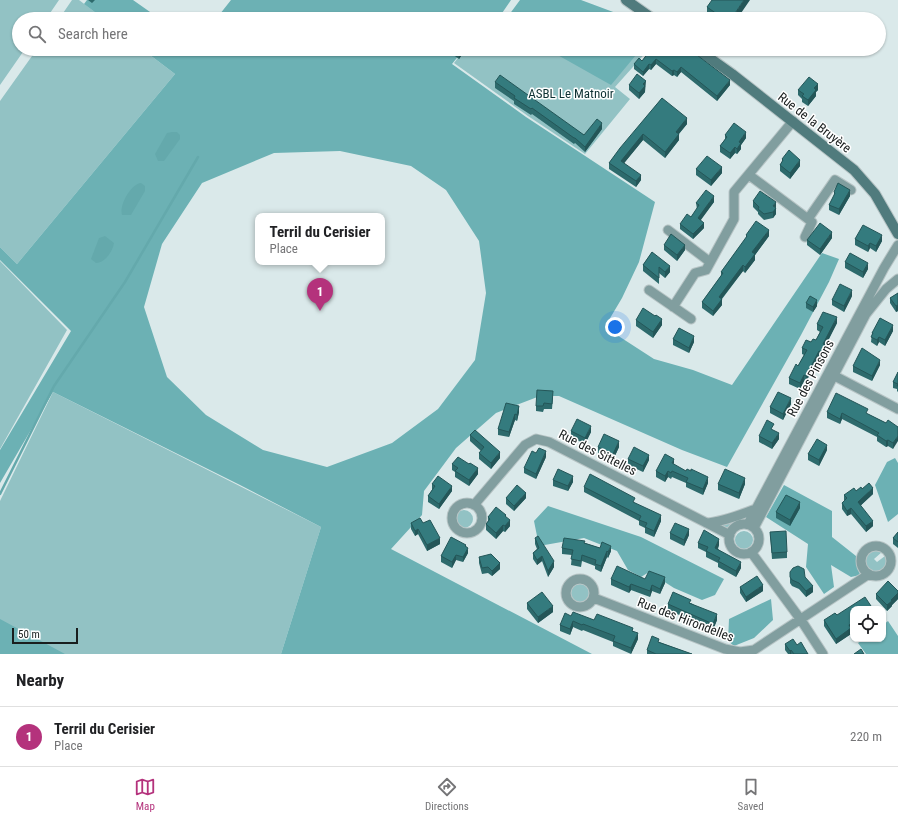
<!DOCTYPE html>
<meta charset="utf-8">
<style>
body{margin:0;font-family:"Roboto Condensed",sans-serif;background:#f6f6f6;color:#202124}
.controls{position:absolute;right:12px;bottom:12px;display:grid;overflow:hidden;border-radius:8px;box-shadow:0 1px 3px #0004}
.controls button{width:36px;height:36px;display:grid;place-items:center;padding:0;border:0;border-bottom:1px solid #e0e0e0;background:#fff;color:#202124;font:20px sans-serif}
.scale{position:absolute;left:12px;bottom:10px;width:66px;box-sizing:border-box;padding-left:4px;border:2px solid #191e1e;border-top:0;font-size:11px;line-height:14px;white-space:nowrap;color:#191e1e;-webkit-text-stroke:3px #fff;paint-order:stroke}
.you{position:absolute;left:615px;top:327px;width:14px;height:14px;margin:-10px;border:3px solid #fff;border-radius:50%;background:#1a73e8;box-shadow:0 0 0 6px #1a73e833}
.badge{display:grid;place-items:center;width:26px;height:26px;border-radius:50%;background:#b4327c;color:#fff;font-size:13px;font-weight:700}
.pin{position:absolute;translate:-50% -33px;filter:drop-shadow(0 1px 2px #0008)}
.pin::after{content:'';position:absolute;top:21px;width:14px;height:12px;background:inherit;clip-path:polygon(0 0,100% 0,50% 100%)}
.popup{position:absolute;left:255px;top:213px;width:130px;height:52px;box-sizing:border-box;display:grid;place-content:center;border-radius:8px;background:#fff;filter:drop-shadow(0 1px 3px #0005);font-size:13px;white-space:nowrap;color:#757577}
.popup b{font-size:15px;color:#202124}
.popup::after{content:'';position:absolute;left:50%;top:100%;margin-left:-8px;border:8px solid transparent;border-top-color:#fff}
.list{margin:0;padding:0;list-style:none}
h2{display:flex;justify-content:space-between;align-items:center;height:52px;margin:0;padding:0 16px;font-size:17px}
h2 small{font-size:13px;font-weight:400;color:#757577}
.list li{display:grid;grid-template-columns:26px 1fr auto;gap:12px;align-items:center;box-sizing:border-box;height:60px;padding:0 16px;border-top:1px solid #e0e0e0}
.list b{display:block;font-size:15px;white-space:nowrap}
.list p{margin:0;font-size:13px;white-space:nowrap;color:#757577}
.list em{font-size:13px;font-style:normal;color:#757577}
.icon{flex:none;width:22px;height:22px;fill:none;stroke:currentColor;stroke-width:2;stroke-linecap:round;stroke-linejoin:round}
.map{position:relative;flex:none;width:898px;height:654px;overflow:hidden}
.search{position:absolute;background:#fff;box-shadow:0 1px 3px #0004;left:12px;right:12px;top:12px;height:44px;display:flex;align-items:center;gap:10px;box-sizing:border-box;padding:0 14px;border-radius:22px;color:#757577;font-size:15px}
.sheet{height:112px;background:#fff}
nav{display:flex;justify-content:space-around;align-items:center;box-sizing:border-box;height:56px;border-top:1px solid #e0e0e0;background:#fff;font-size:11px;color:#757577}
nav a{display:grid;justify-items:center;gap:2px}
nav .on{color:#b4327c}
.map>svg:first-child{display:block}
.green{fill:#92c2c4}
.forest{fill:#6cb1b4;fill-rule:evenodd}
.water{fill:#64a9ac}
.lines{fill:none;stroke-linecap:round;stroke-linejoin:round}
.stream{stroke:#64a9ac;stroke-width:2.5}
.street-casing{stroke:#b7c4c5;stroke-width:11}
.secondary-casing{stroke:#b7c4c5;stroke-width:12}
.street{stroke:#819e9f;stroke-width:9}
.secondary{stroke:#507b7d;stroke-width:10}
.wall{fill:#2d6a6c}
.shaded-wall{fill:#245658}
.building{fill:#347b7e;stroke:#245658}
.labels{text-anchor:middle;stroke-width:3;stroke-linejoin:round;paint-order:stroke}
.park-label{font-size:13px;fill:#0e3133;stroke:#fff}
.street-label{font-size:13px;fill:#191e1e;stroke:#fff}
</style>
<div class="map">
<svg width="898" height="654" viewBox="0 0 898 654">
<rect width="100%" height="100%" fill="#dae9ea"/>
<path class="green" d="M0,0H59L46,19H19V49H25L0,85Z
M72,0H79L104,19H59Z
M37,49H142L175,74L17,264L0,247V101Z
M465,49H469L475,53L478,49H649L615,87L630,99L585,154L528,116L454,63Z
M0,261L67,330L0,449Z
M53,392L321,527L281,654H59L0,624V501Z
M455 519a9 9 0 1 1 18 0a9 9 0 1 1-18 0Z
M747,517V520L728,529L718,524Z
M735 540a9 9 0 1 1 18 0a9 9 0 1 1-18 0Z
M873,550L882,552L874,559L877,562L885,556C887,560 887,564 885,568C875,584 851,560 873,550Z
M571 593a9 9 0 1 1 18 0a9 9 0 1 1-18 0Z"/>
<path class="forest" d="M87,0H133L160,19H104L84,4Z
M231,0H511L498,19H216Z
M520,0H581L632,19H506Z
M142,49H464L452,64L526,117L655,202L639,262L622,298L606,325L620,337L654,359L693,370L732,385L822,253L839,259L829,282L801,335L727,467L682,450L559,396H540L496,413L456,448L424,491L422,515L391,549L592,654H281L321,527L240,485L53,392L0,483V450L71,331L0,260V247L17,264L175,74ZM340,151L411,166L446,190L479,241L486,293L475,360L438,409L392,443L327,467L263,450L206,415L167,377L144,307L162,244L202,183L274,153Z
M547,49H641L611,85Z
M895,458L898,463V514L888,522L875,485L887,462Z
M784,485L832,511V537L856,556L860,575L851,577L831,565L834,587L824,594L806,567L808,544L766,517Z
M548,506L641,537L724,579L715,595L702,600L674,588L649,572L641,577L628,570L617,551L584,538L539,546L534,521Z
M771,599L773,620L754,638L734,646L728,641L729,619Z
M0,619L65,654H0Z
M888,621L898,636V654H866L858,643L864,639H883V625Z"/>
<path class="water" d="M172,132H177L180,135V139L164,161H158L155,154L167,133Z
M141,183L145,186V191L131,215H122C119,205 131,184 141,183Z
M105,236L114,243C113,251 105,263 96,263L91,259L99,238Z"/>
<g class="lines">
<path class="stream" d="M0,494L54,386L125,282L198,157"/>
<g class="street-casing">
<path id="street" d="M749,175L812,222L805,237
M808,219L835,180L851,190
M668,230L710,262
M649,290L691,319
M673,307L695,273L706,270L734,219V192L793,121
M829,373L898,409
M452 518a15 15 0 1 1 30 0a15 15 0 1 1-30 0Z
M474,505L525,445L536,439L549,442L730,535
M706,523C723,522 739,515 756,509
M748,524L884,268L898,245
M729 539a15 15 0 1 1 30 0a15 15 0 1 1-30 0Z
M754,528L866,314L886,289L898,279
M861 561a15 15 0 1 1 30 0a15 15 0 1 1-30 0Z
M751,552L801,620L823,654
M566 593a14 14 0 1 1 28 0a14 14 0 1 1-28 0Z
M594,598L725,649L740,652L754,650L869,574"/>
</g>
<g class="secondary-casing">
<path id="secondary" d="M626,0L653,19
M697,49L732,74L854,170L875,194L898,234"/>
</g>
<use href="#street" class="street"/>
<use href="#secondary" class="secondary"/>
</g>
<path class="wall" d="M88,0H95L92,3Z
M707,7L737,19H712L707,16Z
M452,49H466L459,59L452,54Z
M651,49L730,85L717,101L681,72L677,77L674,75L672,76L656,64L651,70L649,69L643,76L634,69V64L642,61Z
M495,82L584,135L602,129L585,152L575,143L574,144L532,114L531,115L514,104V101L495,88Z
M629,85L646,87H645V92L639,99L629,90Z
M798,90H818L816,92V96L808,106L802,102V99L798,95Z
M662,98L687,124L679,134V140L665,158L643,140L624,163L641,180L636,187L609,169V163Z
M725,135L746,138L741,145V149L737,154L735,153L730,159L720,152V146L725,139Z
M782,159L800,166L790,179L780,171V165L782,162Z
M696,169L722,173L711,186L696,175Z
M834,192L850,196L839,215L829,210V205L834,196Z
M753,201L776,208V214L773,218L764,220L758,214V212L753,207Z
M714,202L700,220L704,228L693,239L680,229V224L691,217L697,209L696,203Z
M746,235L769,236L755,255V260L745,273L743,271L722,299V305L713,316L702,308V302L721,276V272L746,238Z
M832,238L820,255L807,245V240Z
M855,239L882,241L876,252L870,248L868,252L855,245Z
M664,245L685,250L677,261L664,250Z
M652,252L670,272L665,278L659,273V284L643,271V265Z
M845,262L868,269L863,278L845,268Z
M898,293V311L896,312L890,303V298Z
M852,296L844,312L832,305V300Z
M806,303L817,306L813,312L806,308Z
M655,316L662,325L653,338L636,326V320Z
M837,323L826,345V352L823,358L819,356L806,382L804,381L800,389L789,384V378L798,366L804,355L802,354V348L811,342L816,340L820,332L817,330V324Z
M893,331L885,346L879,342L877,346L871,342L872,333Z
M673,339L694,342L689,353L673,345Z
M880,365L872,381L853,372V366Z
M898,372V392L897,391V389L893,388V382Z
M553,397L552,409H544L543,412L536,411V406Z
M791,404L783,420L770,413V407Z
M519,406V412L517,421L515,420L509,437L498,435V429Z
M827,412L868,414L886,423L898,427L893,449L888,446L886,447L877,441V437L842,419L840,424L827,418Z
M571,431L591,432L585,444L571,437Z
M470,435L500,458L491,469L479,459V453L481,451L470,441Z
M759,436L779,439L772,449L759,442Z
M598,447H619L613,460L598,453Z
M827,450L819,466L808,460V454Z
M546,457L536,479L524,473V468Z
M628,459L649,460L643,472L628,465Z
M452,464L478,474L469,486L455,477V472L452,470Z
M674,465L708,483L703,495L686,487V483L672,477L671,479L668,477L665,482L656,477V471Z
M553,480L573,482L568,491L553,486Z
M432,484L452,491L439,509L428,502V496L432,490Z
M718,484H745L739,499L718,490Z
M584,487L635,503L661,521L654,537L645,533V528L639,525V521L584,492Z
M862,489L873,494L860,506L873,526L866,532L851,514L847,516L842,509V503L844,501V495Z
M506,498H526L514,511L506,504Z
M800,508L790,526L776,518V512Z
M488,517H506L510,526L505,532L503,531L496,539L486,530V524L488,521Z
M411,523H423L440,544L427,551L418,534L415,536L411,529Z
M770,532L787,552V558L772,559Z
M898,532V548L893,544V538Z
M670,533L689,535L684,546L670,539Z
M535,538L554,567L548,577L542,561L537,565L533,559V553L537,549L535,544Z
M585,543L600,548L611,551L608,558L607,557L601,572L595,569V566L582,561L581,567L571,565L572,555L562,554V548Z
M698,543L719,545L718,549L741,568L736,577L718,567V563L706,557V552L698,548Z
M466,546L468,553L463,562L456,560L452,568L441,562V556Z
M479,557L500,569L492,576L488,573L482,574L479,563Z
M790,572L805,577L813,592L806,597L799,589L792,586L790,583Z
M611,579H645L665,583L660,594L652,591L650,597L631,590L629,593L611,585Z
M740,587L763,591L746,602L740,593Z
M898,591V599L892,605V606L887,611L876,599V594Z
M527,603L553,612L538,623L527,609Z
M691,603L717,620L713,630L668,610V604Z
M837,615L851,630V634L836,644L824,626V620Z
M571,616L594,620L633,631L638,639L631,654L613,646V642L583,630L582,631L573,627L570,635L560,631V625Z
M659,642L692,654H647V650Z
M785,644L797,645L808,654H788L785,650Z"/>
<path class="shaded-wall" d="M744,0H750L737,19H731Z
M462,49H466L459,59V53Z
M656,59V64L651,70V65Z
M649,64V69L643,76V72Z
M681,67V72L677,77V72Z
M674,70V75L672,76V71Z
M730,80V85L717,101V96Z
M646,81L645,92L639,99V93L643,84Z
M818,84V90L816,92V96L808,106V100L814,88Z
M687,118V124L676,137V132Z
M602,123V129L585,152V147Z
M746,132V138L741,145V149L737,154V149L739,142Z
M643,134V140L621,167V161Z
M679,134V140L665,158V152Z
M735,147V153L730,159V153Z
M800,160V166L790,179V173Z
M722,167V173L711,186V180Z
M641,175V180L636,187V181Z
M850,190V196L839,215V209Z
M714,196V202L698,224V218Z
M776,202V208L773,206Z
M776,208V214L773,218V212Z
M704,223V228L693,239V234Z
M769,230V236L755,255V260L745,273V267L752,252Z
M832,232V238L820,255V249Z
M882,235V241L876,252V246Z
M870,243V248L868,252V246Z
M685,245V250L677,261V255Z
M868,263V269L863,278V272Z
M743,265V271L719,302V297Z
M670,266V272L665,278V272Z
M852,290V296L844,312V306Z
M722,299V305L713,316V311Z
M817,300V306L813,312V307Z
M898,305V311L896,312V306Z
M837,317V323L823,350V344Z
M662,319V325L653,338V332Z
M893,325V331L885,346V340Z
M694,336V342L689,353V348Z
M879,337V342L877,346V340Z
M826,346V352L823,358V352Z
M819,351V356L806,382V376Z
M880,360V365L872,381V376Z
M804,375V381L800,389V383Z
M791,398V404L783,420V414Z
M519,406V412L517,421V415Z
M842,413V419L840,424V419Z
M515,414V420L509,437V432Z
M591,426V432L585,444V438Z
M779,433V439L772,449V443Z
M898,436V441L893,449V443Z
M888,440V446L886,447V441Z
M619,441V447L613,460V454Z
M827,445V450L819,466V460Z
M546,451V457L536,479V474Z
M500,452V458L491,469V463Z
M649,455V460L643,472V466Z
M674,459V464L672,463Z
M478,468V474L469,486V480Z
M668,471V477L665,482V476Z
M573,476V482L568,491V486Z
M708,477V483L703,495V489Z
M745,478V484L739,499V493Z
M452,486V491L439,509V504Z
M873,488V494L858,508V502Z
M526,493V498L514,511V506Z
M800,502V508L790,526V520Z
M851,508V514L847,516V511Z
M661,515V521L654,537V531Z
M510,520V526L505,532V526Z
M873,521V526L866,532V526Z
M503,525V531L496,539V533Z
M418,529V534L415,536V531Z
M689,529V535L684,546V540Z
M440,538V544L427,551V545Z
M719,539V545L715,554V548Z
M611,546V551L608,558V552Z
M468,548V553L463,562V557Z
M607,551V557L601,572V566Z
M456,555V560L452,568V562Z
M542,556V561L537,565V560Z
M554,561V567L548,577V571Z
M741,562V568L736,577V571Z
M500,563V569L492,576V571Z
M665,577V583L660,594V589Z
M631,584V590L629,593V587Z
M652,585V591L650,597V591Z
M763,585V591L746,602V597Z
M813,586V592L806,597V591Z
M898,593V599L892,605V606L887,611V605L891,600Z
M553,606V612L538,623V617Z
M717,614V620L713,630V624Z
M573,621V627L570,635V629Z
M853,622V628L851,630V634L836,644V639L849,625Z
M638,633V639L631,654V648Z
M791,650V654H790V651Z"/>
<path class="building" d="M712,0H744L731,19H724L707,7Z
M453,49H462L459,53Z
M651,49H689L730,80L717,96L681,67L677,72L674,70L672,71L656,59L651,65L649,64L643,72L634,64L639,58L642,61Z
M637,74L646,81L643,84L645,86L639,93L629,85Z
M500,75L584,135L597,119L602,123L585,147L575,138H574L532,108L531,109L514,98L515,96L495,82Z
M809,77L818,84L814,88L816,90L808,100L802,96L804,94L798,90Z
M662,98L687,118L676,132L679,134L665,152L643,134L621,161L641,175L636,181L609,163L620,148Z
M734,123L746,132L739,142L741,143L737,149L735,147L730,153L720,146L727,137L725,135Z
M789,150L800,160L790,173L780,165L783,160L782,159Z
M707,156L722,167L711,180L696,169Z
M838,183L850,190L839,209L829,205L835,193L834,192Z
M706,190L714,196L698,218L704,223L693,234L680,224L687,214L691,217L699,205L696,203Z
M760,191L776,202L773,206L776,208L773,212L764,214L758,209L759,207L753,201Z
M756,221L769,230L752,252L755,254L745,267L743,265L719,297L722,299L713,311L702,302L723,273L721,272L747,236L746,235Z
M820,223L832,232L820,249L807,240Z
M863,225L882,235L876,246L870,243L868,246L855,239Z
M671,234L685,245L677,255L664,245Z
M652,252L670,266L665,272L659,267V278L643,265Z
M850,253L868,263L863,272L845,262Z
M840,284L852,290L844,306L832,300Z
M898,293V305L896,306L890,298Z
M810,296L817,300L813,307L806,303Z
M643,308L655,316L656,315L662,319L653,332L636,320Z
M823,312L837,317L823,344L826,346L823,352L819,351L806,376L804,375L800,383L789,378L796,364L798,366L807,350L802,348L806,340L811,342L813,339L816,340L823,327L817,324Z
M880,318L893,325L885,340L879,337L877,340L871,337L873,333H872Z
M679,328L694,336L689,348L673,339Z
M862,348L880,360L872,376L853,366Z
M898,372V386H897L898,384L893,382Z
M537,390L553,391L552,404L544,403L543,406H536Z
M778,392L791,398L783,414L770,407Z
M836,393L868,409L866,413L886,423L888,420L898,427V436L893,443L888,440L886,441L877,435L879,433L842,413L840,419L827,412Z
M506,403L519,406L517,415L515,414L509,432L498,429Z
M577,419L591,426L585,438L571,431Z
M767,420L774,424L771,429L779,433L772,443L759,436Z
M475,430L500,452L491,463L479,453L484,447L470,435Z
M604,434L619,441L613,454L598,447Z
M817,439L827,445L819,460L808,454Z
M634,447L649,455L643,466L628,459Z
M539,448L546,451L536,474L524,468L532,451L536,453Z
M665,454L674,459L672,463L686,471L687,469L691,471V469L708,477L703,489L686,482L688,478L672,471L671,473L668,471L665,476L656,471Z
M458,457L469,464L470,463L478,468L469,480L455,471L458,468L452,464Z
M558,469L573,476L568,486L553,480Z
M725,469L745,478L739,493L718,484Z
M590,474L635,498L633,502L661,515L654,531L645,527L647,523L639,520L641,516L584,487Z
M438,476L452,486L439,504L428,496L435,486L432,484Z
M869,483L873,488L858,502L873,521L866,526L851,508L847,511L842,503L847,498L844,495L854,488L856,491L861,487L862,489Z
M517,485L526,493L514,506L506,498Z
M786,495L800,502L790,520L776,512Z
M496,507L506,515L505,516L510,520L505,526L503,525L496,533L486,524L490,519L488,517Z
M420,518L423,523L430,520L440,538L427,545L418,529L415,531L411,523Z
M675,523L689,529L684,540L670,533Z
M704,530L719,539L715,548L741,562L736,571L718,561L720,558L706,551L708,547L698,543Z
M786,531L787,552L772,553L770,532Z
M898,532V542L893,538Z
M538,536L554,561L548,571L542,556L537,560L533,553L539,548L535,538Z
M451,537L466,545L465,546L468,548L463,557L456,555L452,562L441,556Z
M564,538L585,541L584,543L600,548L602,542L611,546L608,552L607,551L601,566L595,564L596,560L582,555L581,561L571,559L573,550L562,548Z
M491,554L500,563L492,571L488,567L482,568L479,557Z
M617,566L645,579L649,571L665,577L660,589L652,585L650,591L631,584L629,587L611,579Z
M798,566L804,569L805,577L813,586L806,591L799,583L792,580L790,577V572L793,568Z
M757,576L763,585L746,597L740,587Z
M888,581L898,591V593L891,600L892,601L887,605L876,594Z
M542,592L553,606L538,617L527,603Z
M673,592L691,600L689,603L717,614L713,624L668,604Z
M865,597L873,609H853V622L849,625L851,628L836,639L824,620L835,613L837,615Z
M573,612L594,620L597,614L633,628L632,631L638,633L631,648L613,641L615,636L583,624L582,625L573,621L570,629L560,625L565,613L571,616Z
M652,636L659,639L658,642L692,654H656L647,650Z
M793,639L797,645L801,642L808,654H794L791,650L790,651L785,644Z
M861,649L864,654H854Z"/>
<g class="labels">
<g class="park-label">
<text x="571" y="98">ASBL Le Matnoir</text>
</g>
<g class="street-label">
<text transform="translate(815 122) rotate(38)" y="5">Rue de la Bruyère</text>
<text transform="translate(810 378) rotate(-62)" y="5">Rue des Pinsons</text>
<text transform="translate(598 452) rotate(27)" y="5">Rue des Sittelles</text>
<text transform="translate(686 619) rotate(21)" y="5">Rue des Hirondelles</text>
</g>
</g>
</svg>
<div class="controls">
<button><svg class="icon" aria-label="locate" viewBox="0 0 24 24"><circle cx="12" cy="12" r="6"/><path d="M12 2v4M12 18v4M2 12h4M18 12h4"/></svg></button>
</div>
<div class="scale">50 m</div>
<div class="you"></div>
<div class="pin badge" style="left:320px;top:311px">1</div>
<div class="popup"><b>Terril du Cerisier</b>Place</div>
<div class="search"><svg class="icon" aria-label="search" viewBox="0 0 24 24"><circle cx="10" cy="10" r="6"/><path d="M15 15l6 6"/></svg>Search here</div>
</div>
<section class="sheet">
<h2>Nearby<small></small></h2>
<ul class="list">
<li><span class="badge">1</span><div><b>Terril du Cerisier</b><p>Place</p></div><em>220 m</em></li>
</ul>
</section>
<nav>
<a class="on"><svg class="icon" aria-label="map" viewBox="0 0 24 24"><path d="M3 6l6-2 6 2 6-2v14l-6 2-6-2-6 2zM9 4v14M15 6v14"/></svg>Map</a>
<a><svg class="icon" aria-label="directions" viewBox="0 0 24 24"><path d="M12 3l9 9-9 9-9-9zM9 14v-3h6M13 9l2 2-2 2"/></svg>Directions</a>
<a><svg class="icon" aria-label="saved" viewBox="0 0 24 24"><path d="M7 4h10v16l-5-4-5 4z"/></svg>Saved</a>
</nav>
